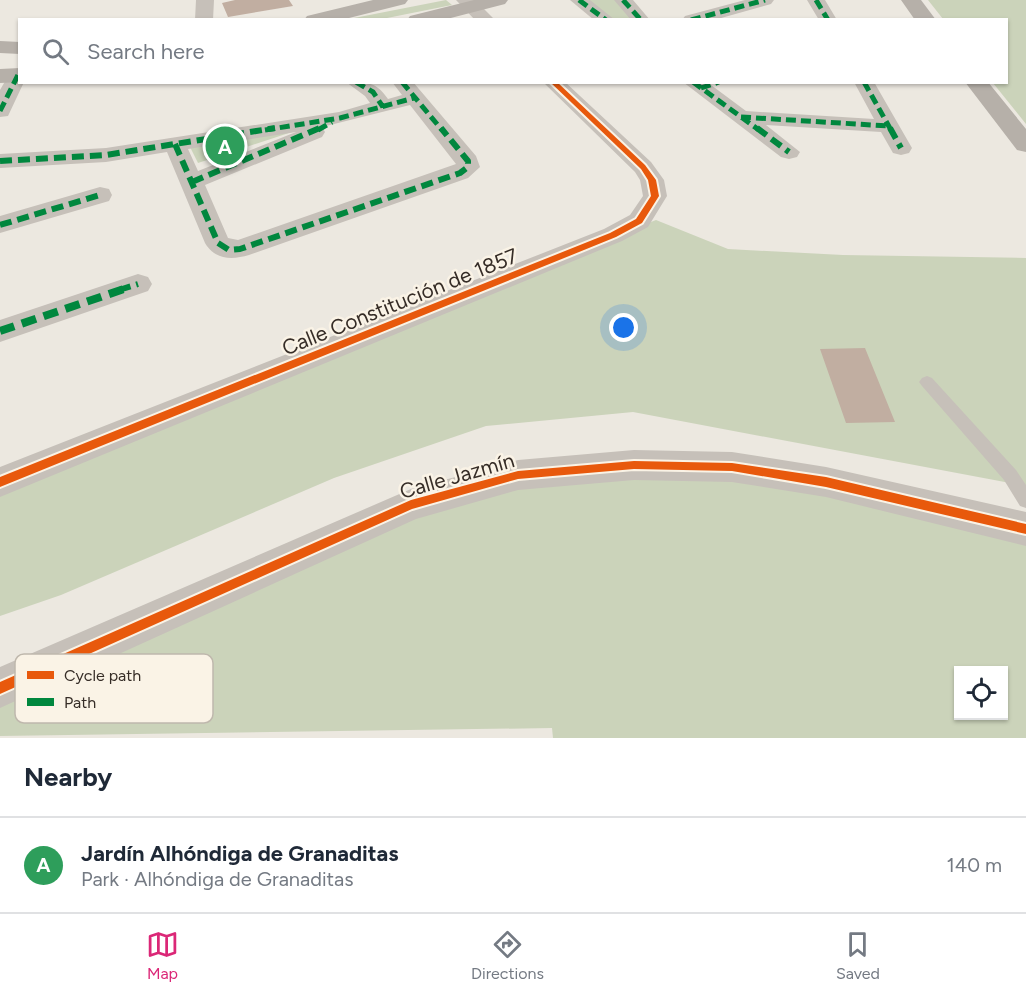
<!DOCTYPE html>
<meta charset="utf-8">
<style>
body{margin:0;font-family:Figtree,sans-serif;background:#f6f6f7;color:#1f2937}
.controls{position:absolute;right:18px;bottom:18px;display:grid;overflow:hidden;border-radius:0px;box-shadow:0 2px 4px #0004}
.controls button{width:54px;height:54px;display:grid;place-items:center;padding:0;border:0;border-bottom:2px solid #e0e1e3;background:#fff;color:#1f2937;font:30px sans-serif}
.you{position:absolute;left:624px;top:328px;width:21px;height:21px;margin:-15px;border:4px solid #fff;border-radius:50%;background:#1a73e8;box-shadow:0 0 0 9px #1a73e833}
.badge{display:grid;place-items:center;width:39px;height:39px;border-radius:50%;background:#db2777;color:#fff;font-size:20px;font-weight:700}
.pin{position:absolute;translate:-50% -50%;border:3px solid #fff;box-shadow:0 2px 6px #0006}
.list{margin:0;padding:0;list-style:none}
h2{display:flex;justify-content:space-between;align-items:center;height:78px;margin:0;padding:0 24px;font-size:26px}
h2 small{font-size:20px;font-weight:400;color:#747a83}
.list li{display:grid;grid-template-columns:39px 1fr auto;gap:18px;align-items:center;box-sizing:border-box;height:96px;padding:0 24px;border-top:2px solid #e0e1e3}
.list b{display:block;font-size:22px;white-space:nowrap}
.list p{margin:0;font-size:20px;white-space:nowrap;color:#747a83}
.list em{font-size:20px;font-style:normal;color:#747a83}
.icon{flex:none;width:33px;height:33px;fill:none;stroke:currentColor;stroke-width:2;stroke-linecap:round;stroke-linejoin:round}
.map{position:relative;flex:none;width:1026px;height:738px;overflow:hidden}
.search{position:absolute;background:#fff;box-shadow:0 2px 4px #0004;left:18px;right:18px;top:18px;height:66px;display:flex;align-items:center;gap:15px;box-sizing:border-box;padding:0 21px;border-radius:0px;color:#747a83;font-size:22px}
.sheet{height:174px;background:#fff}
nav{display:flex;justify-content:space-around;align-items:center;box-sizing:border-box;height:84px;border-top:2px solid #e0e1e3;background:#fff;font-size:16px;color:#747a83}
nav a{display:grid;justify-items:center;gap:3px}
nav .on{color:#db2777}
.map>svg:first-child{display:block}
.green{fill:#cbd3ba;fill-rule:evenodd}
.building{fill:#c1aea1}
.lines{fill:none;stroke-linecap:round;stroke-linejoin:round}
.lane{fill:#c6c0b9;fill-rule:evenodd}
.street{fill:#c6c0b9;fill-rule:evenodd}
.secondary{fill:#b6b0a9;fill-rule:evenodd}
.quiet-far2{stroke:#00873e;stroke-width:5;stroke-dasharray:10 5;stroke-linecap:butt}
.quiet-far1{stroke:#00873e;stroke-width:6;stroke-dasharray:12 6;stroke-linecap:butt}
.quiet{stroke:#00873e;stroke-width:8;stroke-dasharray:15 8;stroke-linecap:butt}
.cycleway-casing{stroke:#faf3e6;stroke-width:4}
.cycleway{fill:#e8590c;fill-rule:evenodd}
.labels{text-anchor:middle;stroke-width:5;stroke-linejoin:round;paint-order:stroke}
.street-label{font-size:21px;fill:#362d27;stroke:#faf3e6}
.key{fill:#faf3e6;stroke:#bfb8ad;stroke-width:1.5}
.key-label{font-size:16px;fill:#362d27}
</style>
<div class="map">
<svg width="1026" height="738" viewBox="0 0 1026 738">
<rect width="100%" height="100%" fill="#ece8e0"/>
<path class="green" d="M446,0L452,5L382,19H349Z
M579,0H623L641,19H606Z
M928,0H1026V124L993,83L1006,82V20L943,19Z
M304,128L198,163L190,147Z
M656,220L728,249L843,255L1026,258V486L633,412L486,426L334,478L61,595L0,616V481Z
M634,465L1026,526V738H553L552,728L0,736V686L411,505ZM958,670H1004V716H958Z"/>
<path class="building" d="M235,0H289L293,6L228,17L222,3Z
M865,348L895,422L846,423L820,349Z"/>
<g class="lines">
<path class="lane" d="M927,376L932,378L1016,470L1026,485V508L1020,506L1004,480L922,386L919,382L922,378Z"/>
<path class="street" d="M196,0H214L213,20H195Z
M456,0H475L495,20H475Z
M570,0H590L615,20H594Z
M614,0H633L650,20H631Z
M745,0H774L771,4L714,20H682L685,16Z
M807,0H825L837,20H819Z
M18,69L20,82H24L8,116L0,117V90L11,71Z
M346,82C366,82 376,81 388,99L402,95L392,82H413L476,156L480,167L468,178L249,255C232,260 215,260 205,243L167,152L106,162L0,168V154L106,148L339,112L370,103L365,96ZM410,105L456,164L238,240L228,238L205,185L322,137L325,132L322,127ZM296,132L198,171L188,149Z
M543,82H565L651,162L664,180L667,196L648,227L622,241L0,497V467L604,229L630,215L643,196L640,180L635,172Z
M683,82H707L746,111L874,119L854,82H874L912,148L909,153L901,155L893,153L881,132L766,125L800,152L797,157L789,159L781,157Z
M100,187L109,189L112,195L109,201L0,233V216Z
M138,274L148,277L152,284L148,291L0,342V320Z
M634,450L732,452L826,467L1026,512V546L826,497L732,482L634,480L518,490L416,519L0,708V667L411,489L518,460Z"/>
<path class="secondary" d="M373,0H408L405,4L341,20H304L307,16Z
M474,0H508L505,4L443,20H407L410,16Z
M901,0H921L936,20H915Z
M0,41L20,42V54L0,53Z
M20,68V82L0,83V69Z
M965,82H988L1026,129V152L1017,150Z"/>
<path class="quiet-far2" d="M579,0L606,20
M623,0L641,20
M816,0L828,20
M691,20L765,0
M356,82L373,92L383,107
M402,82L442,130
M693,82L759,130
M864,82L891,130
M701,88L719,82
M0,111L18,75
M741,117L889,126
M265,130L340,118L414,98
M318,130L332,122"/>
<path class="quiet-far1" d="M757,128L789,152
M890,128L901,148
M175,144L218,243L229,250L240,249L460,173L468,167V161L441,128
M0,161L106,155L275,128
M192,182L320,128
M0,225L100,195
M119,290L138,284"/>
<path class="quiet" d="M0,331L124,289"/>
<g class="cycleway-casing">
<path id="cycleway" d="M550,82H557L645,165L656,180L659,196L642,223L616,237L0,487V477L610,233L636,219L651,196L648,180L641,169Z
M634,461L732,463L826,477L1026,524V534L826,487L732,471L634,469L518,479L412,509L0,694V682L411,500L518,471Z"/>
</g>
<use href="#cycleway" class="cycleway"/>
</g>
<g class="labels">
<g class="street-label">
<text transform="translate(400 302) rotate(-22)" y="7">Calle Constitución de 1857</text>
<text transform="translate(457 476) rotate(-16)" y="7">Calle Jazmín</text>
</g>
</g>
<rect x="15" y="654" width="198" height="69" rx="9" class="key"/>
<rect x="27" y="671" width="27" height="8" fill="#e8590c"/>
<rect x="27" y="698" width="27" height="8" fill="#00873e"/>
<g class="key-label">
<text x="64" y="681">Cycle path</text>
<text x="64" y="708">Path</text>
</g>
</svg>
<div class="controls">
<button><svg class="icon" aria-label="locate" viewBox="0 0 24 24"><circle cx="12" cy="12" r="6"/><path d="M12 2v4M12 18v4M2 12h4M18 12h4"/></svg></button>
</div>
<div class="you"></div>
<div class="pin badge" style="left:225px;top:146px;background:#2e9e5b">A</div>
<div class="search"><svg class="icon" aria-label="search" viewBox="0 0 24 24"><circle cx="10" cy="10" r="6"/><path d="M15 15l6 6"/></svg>Search here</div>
</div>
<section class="sheet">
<h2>Nearby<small></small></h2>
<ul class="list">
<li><span class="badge" style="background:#2e9e5b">A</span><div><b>Jardín Alhóndiga de Granaditas</b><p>Park · Alhóndiga de Granaditas</p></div><em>140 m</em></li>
</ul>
</section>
<nav>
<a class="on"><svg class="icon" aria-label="map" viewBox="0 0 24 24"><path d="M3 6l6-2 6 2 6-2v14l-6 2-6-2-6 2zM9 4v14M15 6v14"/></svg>Map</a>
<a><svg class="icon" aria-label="directions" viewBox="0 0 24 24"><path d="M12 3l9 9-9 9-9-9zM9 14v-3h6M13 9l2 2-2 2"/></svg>Directions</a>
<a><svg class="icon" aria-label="saved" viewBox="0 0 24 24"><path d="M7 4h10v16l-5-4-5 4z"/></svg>Saved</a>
</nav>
